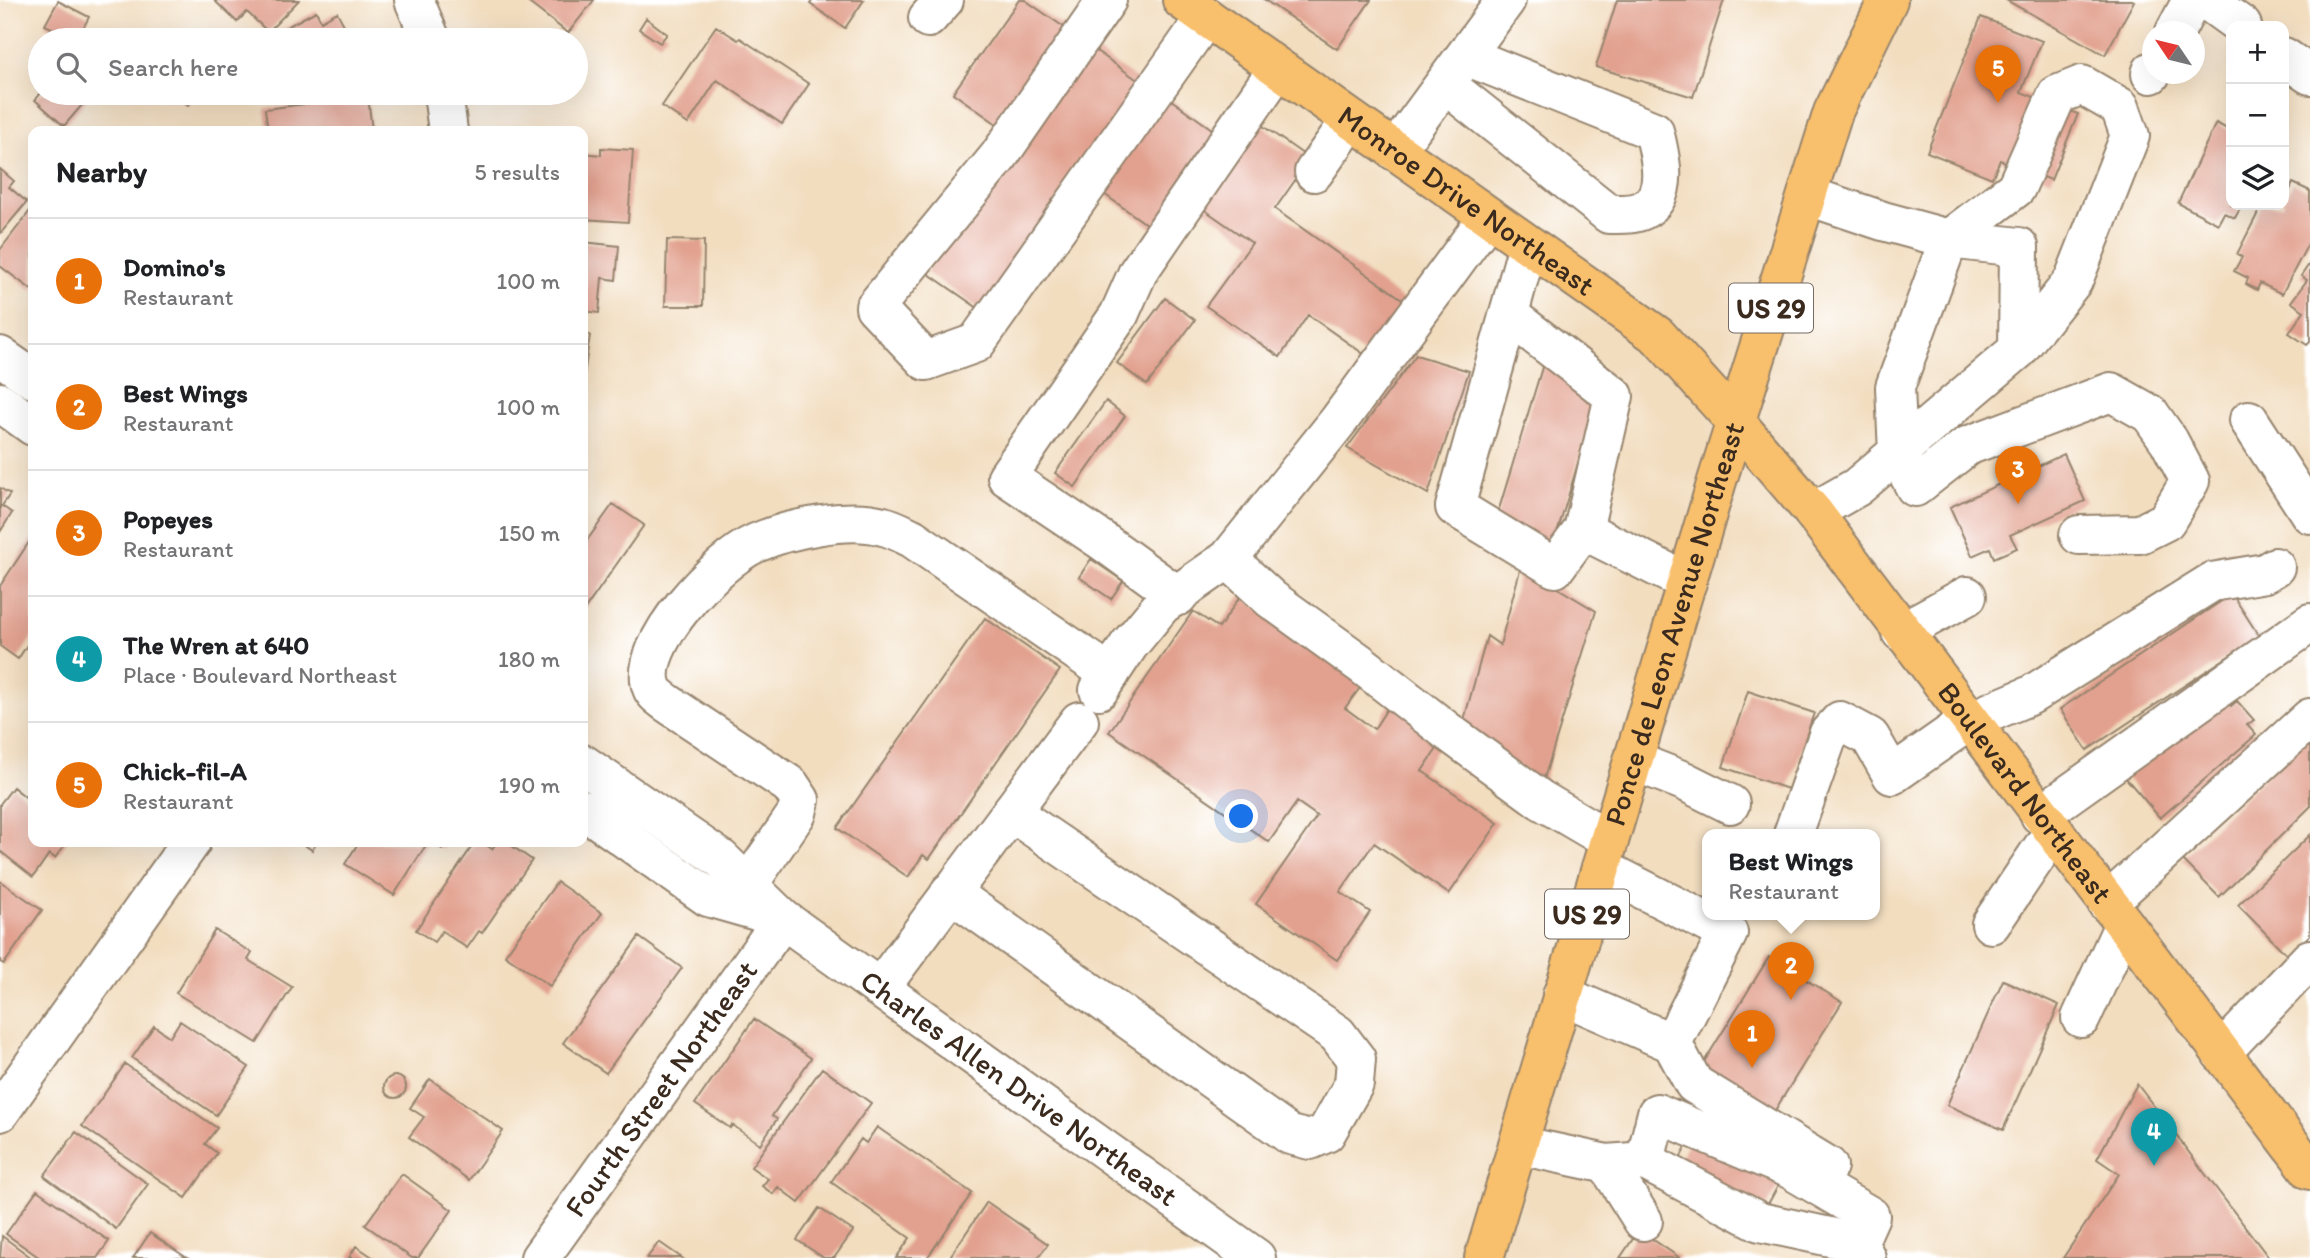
<!DOCTYPE html>
<meta charset="utf-8">
<style>
body{margin:0;font-family:Itim,sans-serif;background:#f6f6f6;color:#202124}
.controls{position:absolute;right:21px;top:21px;display:grid;overflow:hidden;border-radius:14px;box-shadow:0 7px 28px #0002}
.controls button{width:63px;height:63px;display:grid;place-items:center;padding:0;border:0;border-bottom:2px solid #e0e0e0;background:#fff;color:#202124;font:35px sans-serif}
.compass{position:absolute;left:2142px;top:21px;width:63px;height:63px;border-radius:50%;background:#fff;box-shadow:0 7px 28px #0002;rotate:305deg}
.you{position:absolute;left:1242px;top:817px;width:24px;height:24px;margin:-18px;border:5px solid #fff;border-radius:50%;background:#1a73e8;box-shadow:0 0 0 10px #1a73e833}
.badge{display:grid;place-items:center;width:46px;height:46px;border-radius:50%;background:#1a73e8;color:#fff;font-size:23px;font-weight:700}
.pin{position:absolute;translate:-50% -58px;filter:drop-shadow(0 2px 4px #0008)}
.pin::after{content:'';position:absolute;top:37px;width:24px;height:21px;background:inherit;clip-path:polygon(0 0,100% 0,50% 100%)}
.popup{position:absolute;left:1702px;top:829px;width:178px;height:91px;box-sizing:border-box;display:grid;place-content:center;border-radius:14px;background:#fff;filter:drop-shadow(0 2px 5px #0005);font-size:23px;white-space:nowrap;color:#757577}
.popup b{font-size:26px;color:#202124}
.popup::after{content:'';position:absolute;left:50%;top:100%;margin-left:-14px;border:14px solid transparent;border-top-color:#fff}
.list{margin:0;padding:0;list-style:none}
h2{display:flex;justify-content:space-between;align-items:center;height:91px;margin:0;padding:0 28px;font-size:30px}
h2 small{font-size:23px;font-weight:400;color:#757577}
.list li{display:grid;grid-template-columns:46px 1fr auto;gap:21px;align-items:center;box-sizing:border-box;height:126px;padding:0 28px;border-top:2px solid #e0e0e0}
.list b{display:block;font-size:26px;white-space:nowrap}
.list p{margin:0;font-size:23px;white-space:nowrap;color:#757577}
.list em{font-size:23px;font-style:normal;color:#757577}
.icon{flex:none;width:38px;height:38px;fill:none;stroke:currentColor;stroke-width:2;stroke-linecap:round;stroke-linejoin:round}
.map{position:relative;flex:none;width:2310px;height:1258px;overflow:hidden}
.search{position:absolute;background:#fff;box-shadow:0 7px 28px #0002;left:28px;top:28px;width:560px;height:77px;display:flex;align-items:center;gap:18px;box-sizing:border-box;padding:0 24px;border-radius:38px;color:#757577;font-size:26px}
.panel{position:absolute;background:#fff;box-shadow:0 7px 28px #0002;left:28px;top:126px;width:560px;height:721px;border-radius:14px}
.map>svg:first-child{display:block}
.building{fill:#e2a18f}
.lines{fill:none;stroke-linecap:round;stroke-linejoin:round}
.minor-casing{stroke:#96846e;stroke-width:42}
.major-casing{stroke:#96846e;stroke-width:42}
.highway-casing{stroke:#96846e;stroke-width:42}
.minor{stroke:#fff;stroke-width:38}
.major{stroke:#f8bf6c;stroke-width:38}
.highway{stroke:#f8bf6c;stroke-width:38}
.labels{text-anchor:middle;stroke-width:5;stroke-linejoin:round;paint-order:stroke}
.shield{fill:#fff;stroke:#766a62;stroke-width:2}
.shield-label{font-size:28px;font-weight:bold;fill:#3b2a1e}
.street-label{font-size:30px;fill:#3b2a1e;stroke:#fff}
</style>
<div class="map">
<svg width="2310" height="1258" viewBox="0 0 2310 1258">
<rect width="100%" height="100%" fill="#fff"/>
<filter id="ink" filterUnits="userSpaceOnUse"><feTurbulence type="fractalNoise" baseFrequency=".0143" numOctaves="2"/><feDisplacementMap in="SourceGraphic" scale="14" xChannelSelector="R" yChannelSelector="G"/><feConvolveMatrix kernelMatrix="1 2 1 2 8 2 1 2 1" color-interpolation-filters="sRGB"/></filter>
<filter id="wash" filterUnits="userSpaceOnUse"><feTurbulence type="fractalNoise" baseFrequency=".00686" numOctaves="4" result="noise"/><feDisplacementMap in="SourceGraphic" scale="28" xChannelSelector="R" yChannelSelector="G"/><feGaussianBlur stdDeviation="1.57" result="paint"/><feColorMatrix in="noise" values="0 0 0 0 0 0 0 0 0 0 0 0 0 0 0 0 0 1.4 0 .05"/><feComposite in="paint" operator="in"/></filter>
<g filter="url(#wash)">
<rect width="100%" height="100%" fill="#f2ddbf"/>
<g id="blocks">
<path class="building" d="M214,0H299L268,32L247,12L237,22Z
M525,0H594L568,33Z
M813,0H864L845,28L810,4Z
M1019,0H1025L1078,37L1011,134L953,93Z
M1265,0H1371L1337,49Z
M1617,0H1724L1693,97L1596,67Z
M2006,0H2132L2134,1L2105,55Z
M58,1L89,17L77,40L45,25Z
M316,11L321,21L337,12L352,40H263Z
M1981,17L2042,41L2021,92L2078,114L2051,180L2000,160L1992,178L1927,152Z
M646,18L667,34L660,43L639,29Z
M716,26L738,40L740,38L809,84L782,124L717,80L688,124L662,106Z
M1085,43L1146,86L988,315L926,272Z
M41,93H84L89,97L64,126L35,100Z
M172,93H198L188,105Z
M368,96L372,131H268L265,109Z
M1167,97L1223,137L1156,231L1100,191Z
M2216,123L2231,131V205H2242L2235,218L2224,213L2218,224L2178,203Z
M1260,124L1310,159L1275,209L1409,304L1371,359L1308,315L1280,357L1206,306L1252,243L1202,208Z
M601,148L633,150L628,222L583,219V153L601,155Z
M0,169L14,181L9,187L27,202L0,234Z
M2293,183L2310,191V240L2282,294L2260,283L2257,290L2246,284L2248,278L2234,271L2242,257L2237,254L2262,205H2284V197L2286,198Z
M33,207V291L0,266V250Z
M667,240L704,241L703,306H665Z
M583,242L619,246L616,280L602,278L599,313L583,311Z
M2310,263V342L2307,345L2289,333L2304,311L2291,302L2307,280L2301,276Z
M1165,298L1195,320L1147,385L1117,363Z
M583,334L590,335L584,376L583,375Z
M1416,355L1469,371L1428,494L1347,448Z
M1544,361L1597,399L1551,554L1496,519Z
M1106,401L1125,416L1075,487L1055,473Z
M2064,454L2085,501L2010,535L2017,548L1994,558L1990,548L1972,556L1950,507Z
M0,488L10,494L2,506L12,513L0,532Z
M613,504L644,525L583,612V546Z
M33,536V636L18,659L0,646V586Z
M1091,559L1123,581L1111,599L1079,577Z
M1521,566L1596,611L1543,782L1461,731L1487,636L1500,645Z
M2232,594L2259,636L2087,750L2060,709Z
M1241,595L1365,681L1345,708L1374,729L1392,701L1445,737L1422,771L1498,823L1449,894L1374,843L1340,892L1370,912L1337,960L1256,904L1317,816L1297,802L1269,842L1109,732L1193,611L1219,628Z
M985,618L1060,670L929,859L923,855L908,877L837,828Z
M1748,691L1814,713L1788,789L1723,767Z
M2220,693L2231,706L2237,701L2254,720L2247,725L2256,735L2160,818L2125,777Z
M2310,732V807L2219,897L2182,859Z
M13,787L33,803V842H67L55,858L49,854L33,877L0,851V804Z
M2310,835V935L2288,956L2238,905Z
M300,842H317L312,850Z
M359,842H428L394,895L345,864Z
M431,842H447L442,849Z
M475,842H481L492,849L497,842H506L532,860L482,933L479,931L467,948L442,931L434,942L416,930Z
M0,881L42,910L4,964L0,962Z
M557,882L602,913L550,986L505,955Z
M215,930L252,953L248,960L292,987L257,1043L176,993Z
M639,937L682,968L606,1073L563,1043Z
M1769,957L1842,1002L1769,1120L1696,1075Z
M2003,980L2059,1005L2003,1130L1947,1105Z
M754,1019L811,1058L772,1116L777,1119L760,1144L732,1125L730,1128L695,1104Z
M180,1021L249,1067L216,1115L132,1058L154,1026L170,1037Z
M125,1064L217,1128L205,1144L217,1153L186,1198L82,1126Z
M822,1068L871,1103L799,1203L778,1187L773,1194L762,1186L768,1179L751,1167Z
M384 1087a11 11 0 1 1 22 0a11 11 0 1 1-22 0Z
M430,1079L503,1131L469,1180L409,1137L424,1117L410,1108Z
M2137,1084L2269,1258H2063L2119,1174L2097,1159Z
M877,1127L972,1193L927,1258H896L910,1238L831,1182L861,1139L866,1143Z
M76,1132L148,1184L116,1229L44,1176Z
M1694,1132L1779,1184L1767,1206L1677,1164Z
M402,1174L452,1210L418,1258H412L365,1225Z
M37,1190L109,1241L97,1258H40L6,1234Z
M987,1202L1048,1244L1038,1258H949Z
M819,1208L853,1231L834,1258H824L797,1240Z
M1639,1230L1680,1258H1620Z
M150,1233L187,1258H133Z
M2,1236L32,1258H0Z
M659,1242L682,1258H647Z
M356,1246L374,1258H349Z"/>
</g>
</g>
<g filter="url(#ink)">
<use href="#blocks" fill-opacity="0" stroke="#96846e" stroke-width="2"/>
<g class="lines">
<g class="minor-casing">
<g id="minor">
<path d="M414,0L431,40"/>
<path d="M1107,0L999,156L875,307L926,361L976,343L1206,17"/>
<path d="M2206,0L2242,26"/>
<path d="M928,18L944,0"/>
<path d="M2175,32L2192,0"/>
<path d="M2284,57L2310,75"/>
<path d="M2151,74L2152,71"/>
<path d="M1445,84L1609,214C1620,214 1633,215 1643,210C1671,196 1660,155 1654,131L1466,56"/>
<path d="M443,93L448,131"/>
<path d="M1395,151L1506,0"/>
<path d="M1314,172L1351,120"/>
<path d="M1808,196L1883,221L1949,239L2019,247L2018,350"/>
<path d="M1528,245L1455,507L1555,568L1583,530L1687,582"/>
<path d="M1509,315L1614,396L1583,530"/>
<path d="M0,356L33,379"/>
<path d="M0,402L33,426"/>
<path d="M2249,420L2310,514"/>
<path d="M1813,512L1857,487L2018,350L2073,281L2130,136L2120,107L2082,85L2057,95L2016,188L1949,239L1895,387L1898,454L1915,487L1967,446L2111,392L2150,414L2169,441L2190,481L2166,521L2140,534L2079,535"/>
<path d="M1228,559L1271,599L1361,664L1447,731L1541,800L1609,840"/>
<path d="M1178,596L1101,540L1007,477L1119,315L1138,272L1278,68"/>
<path d="M1901,632L1967,596"/>
<path d="M1099,690L1129,645L1162,605L1228,559L1340,419L1488,217"/>
<path d="M1633,761L1684,781L1730,804"/>
<path id="s1" d="M583,764L721,859L783,919L1256,1258"/>
<path d="M583,809L708,897L778,917"/>
<path d="M2040,815L2310,623"/>
<path d="M1793,834L1829,733L1840,721L1870,737L1892,775L1969,721L2031,695L2212,582L2265,573L2275,567"/>
<path d="M1601,868L1728,933L1672,1043"/>
<path d="M748,885L797,813L800,800L790,785L667,703C662,699 654,694 652,688C635,645 719,559 756,543C788,529 848,516 883,526C893,528 903,534 912,538L1110,674"/>
<path d="M950,892L1290,1135L1310,1140L1326,1133L1354,1084L1356,1059L1337,1034L1011,812"/>
<path d="M2107,903L2310,718"/>
<path d="M1991,924L2053,832"/>
<path d="M880,988L1079,721"/>
<path d="M1562,995L1672,1043L1694,1084L1828,1166"/>
<path d="M2081,1018L2124,924"/>
<path d="M2221,1053L2310,959"/>
<path d="M0,1112L191,842"/>
<path d="M1518,1145L1607,1164L1643,1221"/>
<path d="M1645,1161L1657,1113L1790,1169L1870,1216L1858,1243"/>
<path d="M1607,1164L1645,1161L1760,1222L1858,1243L1866,1258"/>
<path id="s2" d="M540,1258L783,919"/>
</g>
</g>
<g class="major-casing">
<g id="major">
<path id="s3" d="M1182,0L1658,336L1735,421L1813,512L2310,1170"/>
</g>
</g>
<g class="highway-casing">
<g id="highway">
<path id="s4" d="M1484,1258L1717,481L1833,112L1888,0"/>
</g>
</g>
<use href="#minor" class="minor"/>
<use href="#major" class="major"/>
<use href="#highway" class="highway"/>
</g>
</g>
<g class="labels">
<g class="shield">
<rect x="1729" y="283.5" width="84" height="49" rx="5"/>
<rect x="1545" y="889.5" width="84" height="49" rx="5"/>
</g>
<g class="shield-label">
<text x="1771" y="318">US 29</text>
<text x="1587" y="924">US 29</text>
</g>
<g class="street-label">
<text dy="10" stroke="none"><textPath href="#s3" startOffset="348">Monroe Drive Northeast</textPath></text>
<text dy="10" stroke="none"><textPath href="#s4" startOffset="662">Ponce de Leon Avenue Northeast</textPath></text>
<text dy="10" stroke="none"><textPath href="#s3" startOffset="1169">Boulevard Northeast</textPath></text>
<text dy="10" stroke="none"><textPath href="#s2" startOffset="208">Fourth Street Northeast</textPath></text>
<text dy="10" stroke="none"><textPath href="#s1" startOffset="544">Charles Allen Drive Northeast</textPath></text>
</g>
</g>
</svg>
<div class="controls">
<button>+</button>
<button>−</button>
<button><svg class="icon" aria-label="layers" viewBox="0 0 24 24"><path d="M12 4l9 5-9 5-9-5zM3 14l9 5 9-5"/></svg></button>
</div>
<svg class="compass" viewBox="-18 -18 36 36"><path d="M0-13l5 13h-10z" fill="#e53935"/><path d="M0 13l5-13h-10z" fill="#757577"/></svg>
<div class="you"></div>
<div class="pin badge" style="left:1752px;top:1068px;background:#e8710a">1</div>
<div class="pin badge" style="left:1791px;top:1000px;background:#e8710a">2</div>
<div class="popup"><b>Best Wings</b>Restaurant</div>
<div class="pin badge" style="left:2018px;top:504px;background:#e8710a">3</div>
<div class="pin badge" style="left:2154px;top:1166px;background:#0f9aa8">4</div>
<div class="pin badge" style="left:1998px;top:103px;background:#e8710a">5</div>
<div class="search"><svg class="icon" aria-label="search" viewBox="0 0 24 24"><circle cx="10" cy="10" r="6"/><path d="M15 15l6 6"/></svg>Search here</div>
<section class="panel">
<h2>Nearby<small>5 results</small></h2>
<ul class="list">
<li><span class="badge" style="background:#e8710a">1</span><div><b>Domino's</b><p>Restaurant</p></div><em>100 m</em></li>
<li><span class="badge" style="background:#e8710a">2</span><div><b>Best Wings</b><p>Restaurant</p></div><em>100 m</em></li>
<li><span class="badge" style="background:#e8710a">3</span><div><b>Popeyes</b><p>Restaurant</p></div><em>150 m</em></li>
<li><span class="badge" style="background:#0f9aa8">4</span><div><b>The Wren at 640</b><p>Place · Boulevard Northeast</p></div><em>180 m</em></li>
<li><span class="badge" style="background:#e8710a">5</span><div><b>Chick-fil-A</b><p>Restaurant</p></div><em>190 m</em></li>
</ul>
</section>
</div>
